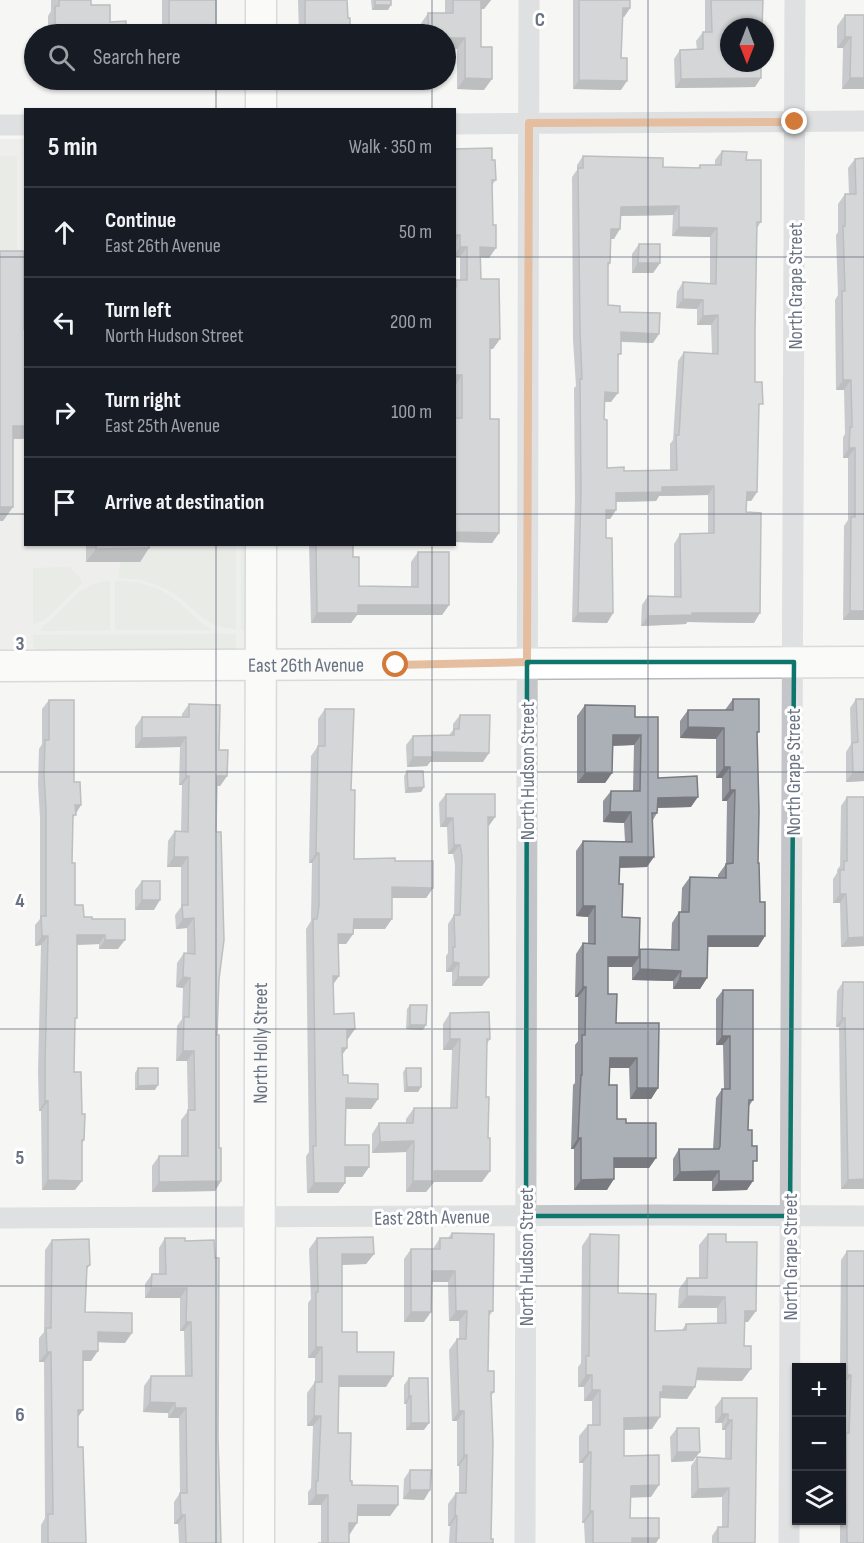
<!DOCTYPE html>
<meta charset="utf-8">
<style>
body{margin:0;font-family:"Sofia Sans Condensed",sans-serif;background:#242831;color:#f1f3f6}
.controls{position:absolute;right:18px;bottom:18px;display:grid;overflow:hidden;border-radius:0px;box-shadow:0 2px 4px #0004}
.controls button{width:54px;height:54px;display:grid;place-items:center;padding:0;border:0;border-bottom:2px solid #363941;background:#171b24;color:#f1f3f6;font:30px sans-serif}
.compass{position:absolute;left:720px;top:18px;width:54px;height:54px;border-radius:50%;background:#171b24;box-shadow:0 2px 4px #0004;rotate:180deg}
.stop{position:absolute;width:18px;height:18px;margin:-14px;border:4px solid #d17a3a;border-radius:50%;background:#fff}
.stop.end{background:#d17a3a;border-color:#fff;box-shadow:0 2px 6px #0008}
.list{margin:0;padding:0;list-style:none}
h2{display:flex;justify-content:space-between;align-items:center;height:78px;margin:0;padding:0 24px;font-size:26px}
h2 small{font-size:20px;font-weight:400;color:#9ea1a6}
.list li{display:grid;grid-template-columns:39px 1fr auto;gap:18px;align-items:center;box-sizing:border-box;height:90px;padding:0 24px;border-top:2px solid #363941}
.list b{display:block;font-size:22px;white-space:nowrap}
.list p{margin:0;font-size:20px;white-space:nowrap;color:#9ea1a6}
.list em{font-size:20px;font-style:normal;color:#9ea1a6}
.icon{flex:none;width:33px;height:33px;fill:none;stroke:currentColor;stroke-width:2;stroke-linecap:round;stroke-linejoin:round}
.map{position:relative;flex:none;width:864px;height:1543px;overflow:hidden}
.search{position:absolute;background:#171b24;box-shadow:0 2px 4px #0004;left:24px;top:24px;width:432px;height:66px;display:flex;align-items:center;gap:15px;box-sizing:border-box;padding:0 21px;border-radius:33px;color:#9ea1a6;font-size:22px}
.panel{position:absolute;background:#171b24;box-shadow:0 2px 4px #0004;left:24px;top:108px;width:432px;height:438px;border-radius:0px}
.map>svg:first-child{display:block}
.built{fill:#e4e5e4}
.green{fill:#d7ddd5}
.lines{fill:none;stroke-linecap:round;stroke-linejoin:round}
.secondary-casing{stroke:#b5b8bd;stroke-width:33}
.street{stroke:#c3c5c9;stroke-width:21}
.secondary{stroke:#fff;stroke-width:30}
.wall{fill:#93969d;fill-rule:evenodd}
.shaded-wall{fill:#787a7f}
.building{fill:#abafb6;stroke:#787a7f;stroke-width:1.5;fill-rule:evenodd}
.route{stroke:#d17a3a;stroke-width:8}
.marked{fill:none;stroke:#0f766e;stroke-width:4.5;stroke-linejoin:round}
.grid{fill:none;stroke:#697282;stroke-width:1.5;stroke-opacity:0.55}
.labels{text-anchor:middle;stroke-width:6;stroke-linejoin:round;paint-order:stroke}
.street-label{font-size:20px;fill:#697282;stroke:#fff}
.grid-label{font-size:20px;text-anchor:middle;font-weight:bold;fill:#697282;stroke:#fff;stroke-width:6;stroke-linejoin:round;paint-order:stroke}
</style>
<div class="map">
<svg width="864" height="1543" viewBox="0 0 864 1543">
<rect width="100%" height="100%" fill="#f6f6f4"/>
<path class="built" d="M0,139H25L26,544L250,545L246,648L0,651Z"/>
<path class="green" d="M0,156H17V265H0Z
M140,545H236V629C207,629 195,608 173,593C157,583 138,578 119,578L120,562Z
M241,545H250L249,630H241Z
M69,567L80,578L82,583L46,619L33,625V568Z
M110,581V630L41,631L43,626C65,611 79,581 110,581Z
M115,581C140,580 164,588 183,606C193,615 200,624 212,630H115Z
M236,634V650H37L33,646V635Z"/>
<g class="lines">
<g class="secondary-casing">
<g id="secondary">
<path d="M261,0V34"/>
<path d="M261,80V110"/>
<path id="s1" d="M0,666L864,662"/>
<path id="s2" d="M259,1543L261,544"/>
</g>
</g>
<path class="street" d="M454,124L864,121
M0,125H26
M0,1218L659,1215L864,1216
M525,1543L529,0
M789,1543L795,0"/>
<use href="#secondary" class="secondary"/>
</g>
<path class="wall" d="M51,0H91V5L126,34H48V16L51,11Z
M162,0H216V34H162Z
M298,0H347L348,18L350,34H299Z
M371,0H391L388,10H372Z
M445,0H491L484,9H481V47L484,90L457,89V49H446V34H421L420,25L428,13H445Z
M573,0H630V8L624,17H622L621,90L573,89Z
M705,0H763L755,87L675,88L674,59L680,50H697L696,41L703,32H705Z
M845,15H864V89H842L843,48H837V26Z
M55,80H88L83,87H55Z
M162,80H216L210,89L162,88Z
M299,80H349L343,88L299,89Z
M454,149L492,160L496,180L492,185L489,258L480,257L481,279L493,349H490V419L499,533L492,543L454,542V418L456,385H454V282L456,280H460V257H454Z
M722,151L746,160L761,222L757,228L755,331V382L759,410L757,492L751,501H747L746,512L754,623L687,622L686,624L641,626L642,605L648,596L674,597V544L680,534H708V495L659,496L656,501L616,502V510L610,519H606V538L613,613L607,623L572,622L575,499L574,388L576,386L573,340L572,177L577,170V165L583,156L663,167L698,168L700,165H715V160ZM673,215L672,236L710,237V284L683,282L677,292L676,308L697,309V325H711L712,354L684,352L678,361L673,440L670,444V470L624,471L607,468L604,419V402H611L621,342L653,343L620,312L608,305V266L610,263L611,239H614L621,216Z
M855,159L864,620H843L844,526L848,520V458H843V437L845,434L844,390H836L835,300L838,295L836,235L838,232V204L845,194H849L848,168Z
M639,244L660,263L653,273H632V254Z
M86,544H149V548L140,562H86Z
M309,544H353V557L359,586L411,587V562L418,552L449,605L442,615H357L351,623H311Z
M733,699L757,735L758,863L760,902L765,936L758,947H708L707,978L700,989H673V981L632,980V967H608V994L616,1023L658,1088L651,1099H630L629,1068H610L609,1085L617,1119L626,1123L656,1158L649,1168H614L607,1190H574V1149H571L573,1085L575,1083V1045L578,1041V997H575L576,954L583,943H588V917L576,916V851L583,841H625L624,823L603,822V801L611,791H633L634,745L612,746V773L605,783H577V716L585,705L635,717L658,778L691,807L657,808V813L653,820L647,867L620,868L619,884L622,917L639,950H671L672,923L679,912H681L682,888L690,877L718,878V875L726,864L727,801H722V778H716V739L680,738V721L688,710H725Z
M856,699L864,781L846,782V752L851,744L850,708Z
M49,700L81,805L73,818L72,863L75,905L84,917L92,919L118,949H99V944L77,945L74,1072L82,1114L84,1140L82,1143L75,1190H42L41,1111H39L38,1072L41,945L35,946V925L40,919V818L38,784L39,749L42,744V709Z
M189,704L219,750L227,776L220,786H217L216,832L219,979L217,1035L219,1148L221,1181L215,1191L152,1192V1166L159,1156H181V1120L188,1111L187,1061H176L177,1026L182,1019L183,988L176,987L177,963L184,953H187V928L176,929L175,915L181,907V867H167L168,841L175,831L181,832L182,785H179L180,747L135,748V727L142,717H182V714Z
M325,709L351,790L354,859L395,861L433,888L426,898H392L385,929H354L353,934L346,944H338L339,976L333,984L334,1014L348,1039L342,1055L343,1075L348,1083L378,1099L371,1109H346L345,1145L369,1167L362,1177H345V1183L338,1193H307L306,1156L309,1152L306,929L311,921V917L312,863H309L311,756L318,746V719Z
M460,715L483,762H430L427,766L407,767L406,745L413,736L449,735L453,730V724Z
M407,771L424,787L421,792L405,793L404,776Z
M446,794L495,817L488,827L482,986H452V972H446V956L448,953V924L454,915L455,865L453,854H448L447,827H440L439,803Z
M847,797H864V946L841,947L840,903H833V879L837,873V870L840,866L841,806Z
M142,881L154,910H135V890Z
M843,982H864V1189H841L839,1027H836L837,991Z
M723,990L753,1100L749,1106L748,1130L752,1146L753,1167L747,1190L712,1191V1181H673V1159L679,1149H713L716,1098L722,1089H724L723,1045H716V999Z
M410,1005L423,1030L406,1029L407,1009Z
M450,1013L490,1039L487,1044L482,1182H434L426,1192H406V1152L372,1153V1134L379,1123H406V1119L414,1108H450L452,1050H443V1024Z
M138,1068L155,1090H135V1073Z
M406,1068L421,1087L418,1092H404L403,1072Z
M452,1233L493,1311L489,1316L488,1371L494,1392L491,1396V1539L493,1543H449L450,1526H448V1504L456,1493H459V1466H457V1421H452L449,1350L457,1339H459V1321H449L448,1282H432L424,1322H404V1259L411,1249H433L440,1238H448Z
M590,1234L618,1293L655,1331L682,1330L686,1324L717,1323V1308H678L679,1289L687,1278H699V1245L708,1234L726,1242L748,1322H745L742,1381L696,1380L687,1399L660,1398L652,1429L624,1430V1456L651,1497H631L630,1518L659,1538L656,1543H585L584,1523H582L583,1463H579V1436L588,1425H592V1401H584V1387H578V1367L581,1363L582,1246Z
M165,1238H185L218,1438L221,1543H179L178,1524H174V1502L180,1493L179,1418H168V1413L143,1412L144,1386L151,1376H185L184,1331H180V1298H145V1284L152,1274H159V1248Z
M317,1238L374,1254L366,1264L342,1265V1332L357,1352L386,1387H339L338,1433L350,1481L352,1485L398,1505L390,1516H358L349,1534V1543H321V1505H308V1492L311,1488L313,1426H307V1393L315,1382V1358H308V1303L311,1299L309,1249Z
M52,1240L90,1265L86,1270L85,1312L125,1343L98,1342L91,1361H83L78,1418V1447L86,1543H41V1525L45,1518L44,1362H39V1338L44,1332L45,1250Z
M847,1251L864,1543H840V1521H842V1439L843,1438L844,1384H842V1368H840L841,1260Z
M409,1378L424,1430H406V1404H404V1385Z
M722,1398H757L755,1543H712V1536L718,1527H722V1497L691,1498V1466L697,1457L725,1458V1430H722V1423H715V1407Z
M677,1428L693,1461L671,1462L670,1437Z
M410,1470L424,1500L403,1499L404,1479Z"/>
<path class="shaded-wall" d="M480,0H491L484,9L473,10Z
M375,5H391L388,10H372Z
M623,8H630L624,17H616Z
M845,37H851L843,48H837Z
M446,38H465L457,49H446Z
M465,78L492,79L484,90L457,89Z
M761,78L755,87L675,88L681,79Z
M850,78H864V89H842Z
M60,80H88L83,87H55Z
M168,80H216L210,89L162,88Z
M306,80H349L343,88L299,89Z
M373,80H389L388,82H371Z
M579,80L627,81L621,90L573,89Z
M679,206L673,215L614,216L621,207Z
M679,227L717,228L710,237L672,236Z
M611,229H620L614,239L605,238Z
M454,235H460L454,243Z
M460,247H467L460,257H454V255Z
M480,247L496,248L489,258L473,257Z
M638,263H660L653,273H632Z
M683,299L703,300L697,309L676,308Z
M718,315L711,325H697L703,316Z
M621,332L659,334L653,343L614,341Z
M490,339H500L493,349H483Z
M454,375H462L456,385H454Z
M843,380H851L844,390H836Z
M605,392L618,393L611,402L598,401Z
M13,426H26V436L23,439H3Z
M849,448H855L848,458H843Z
M714,486L708,495L659,496L656,501L610,502L616,493L662,487Z
M747,492H757L751,501H740Z
M0,507H13L3,521H0Z
M606,510H616L610,519H600Z
M454,532L499,533L492,543L454,542Z
M149,548L140,562H86L96,549Z
M358,605H449L442,615H357L351,623H311L317,613Z
M850,611H864V620H843Z
M578,613H613L607,623L572,622Z
M692,613H760L754,623L687,622L686,624L641,626L648,616Z
M688,727L724,728L716,739L680,738Z
M613,735H641L634,745L605,746Z
M186,737L180,747L135,748L142,738Z
M433,752L489,753L483,762H430L427,766L407,767L413,757Z
M724,767H730L722,778H716Z
M853,772H864V781L846,782Z
M585,773H612L605,783H577Z
M186,776H189L182,785H179Z
M217,776H227L220,786H210Z
M424,787L421,792L405,793L408,788Z
M730,790H735L727,801H722Z
M698,797L691,807L650,808L658,798Z
M75,805H81L69,824Z
M610,812H631L624,823L603,822Z
M488,817H495L488,827Z
M446,818H453L447,827H440Z
M454,845H460L453,854H448Z
M316,853H319L312,863H309Z
M174,857H188L181,867H167Z
M620,857H654L647,867L612,868Z
M392,887L433,888L426,898H385Z
M840,894H846L840,903H833Z
M142,900H160L154,910H135Z
M583,906H595L588,917L576,916Z
M194,918L187,928L176,929L183,919Z
M354,919H392L385,929H347Z
M338,934H353L346,944H331Z
M77,935H105L99,944L71,945Z
M42,936H48L41,945L35,946Z
M708,936H765L758,947H700Z
M864,937V946L841,947L848,938Z
M105,940H125L118,949H99Z
M608,957H639L632,967H601Z
M453,962L459,963L452,972H446Z
M640,969L681,971L673,981L632,980Z
M333,976H339L332,986Z
M183,977L190,978L183,988L176,987Z
M458,977H489L482,986H452Z
M680,978H707L700,989H673Z
M583,987H586L578,997H575Z
M842,1018H845L839,1027H836Z
M410,1025H426L423,1030L406,1029Z
M355,1029L348,1039L340,1040L347,1030Z
M722,1036H730L723,1045H716Z
M450,1039H460L452,1050H443Z
M342,1048H347L340,1058Z
M183,1051H194L187,1061H176Z
M610,1058H637L629,1068H603Z
M158,1085L155,1090H135L138,1086Z
M407,1087H421L418,1092H404Z
M637,1088H658L651,1099H630Z
M346,1098L378,1099L371,1109H339Z
M45,1101H48L41,1111H39Z
M578,1138H581L574,1149H571Z
M414,1141L406,1152L372,1153L380,1142Z
M614,1158H656L649,1168H607Z
M345,1167H369L362,1177H338Z
M434,1171H490L482,1182H434L426,1192H406L413,1181Z
M719,1171L712,1181H673L680,1172Z
M614,1179L607,1190H574L581,1180Z
M864,1179V1189H841L848,1180Z
M48,1180L82,1181L75,1190H42Z
M221,1181L215,1191L152,1192L159,1182Z
M719,1181H753L747,1190L712,1191Z
M314,1183H345L338,1193H307Z
M342,1254H374L366,1264L335,1265Z
M432,1271H455L448,1282H424Z
M151,1288H187L180,1298H145Z
M687,1296L725,1297L717,1308H678Z
M456,1311H467L459,1321H449Z
M745,1311H756L748,1322H737Z
M411,1312H431L424,1322H404Z
M186,1322H191L184,1331H180Z
M98,1332L132,1333L125,1343L91,1342Z
M316,1347H322L315,1358H308Z
M83,1351H98L91,1361H76Z
M47,1352H51L44,1362H39Z
M698,1368L751,1369L742,1381L689,1380Z
M586,1375H592L584,1387H578Z
M847,1375H851L844,1384H842Z
M339,1376H393L386,1387H331Z
M663,1386L695,1387L687,1399L658,1398L654,1404Z
M592,1390H600L592,1401H584Z
M409,1396H411L406,1404H404Z
M150,1402L175,1403L168,1413L143,1412Z
M175,1408H186L179,1418H168Z
M78,1410H83L76,1420Z
M459,1411H464L457,1421H452Z
M722,1414H728L722,1423H715Z
M314,1416H321L313,1426H307Z
M660,1417L652,1429L616,1430L624,1418Z
M728,1420H732L725,1430H722Z
M411,1423H429L424,1430H406Z
M588,1452H591L583,1463H579Z
M677,1452H700L693,1461L671,1462Z
M464,1455H467L459,1466H457Z
M659,1485L651,1497L623,1498L631,1486Z
M729,1488L722,1497L691,1498L698,1489Z
M410,1490H430L424,1500L403,1499Z
M316,1495H328L321,1505H308Z
M358,1505H398L390,1516H350Z
M590,1511H593L584,1523H582Z
M181,1515H185L178,1524H174Z
M455,1515L457,1516L450,1526H448Z
M349,1523H357L350,1534H341Z
M632,1538H659L656,1543H629Z"/>
<path class="building" d="M59,0H91V5H110V22L126,21V34H55V6H59Z
M169,0H216V34H169Z
M305,0H347L348,18H350V34H305Z
M375,0H391V5H375Z
M453,0H481V47H492V79L465,78V38H446V34H429L428,13H453Z
M579,0H630V8H623L621,58H627V81L579,80Z
M711,0H763L762,27H729V63H761V78L681,79L680,50L703,49V32H712Z
M845,15H864V78H850L851,37H845Z
M492,148V160H495L496,180H492L493,225H496V248L480,247L481,279H499L500,339H490V419H499V533L454,532V418H462V375H454V287H456V280H467V247H460V235H454V149Z
M722,151L747,152L746,160H761V222H757L755,331V382H762L763,404H759L757,492H747L746,512L761,513L760,613H692V615L648,616V596L681,597L680,534L714,533V486L662,487V492L616,493V510H606V538H612L613,613H578L581,490L580,379H582L580,331L578,168H583V156L663,158V167L700,168V165H721ZM679,206V227L717,228L716,284L683,282V299L703,300V316L718,315V354L684,352L679,435H676L677,470L624,471V467L607,468V420L604,419L605,392L618,393V354H621V332L659,334L660,313L620,312V306L608,305V263H610L611,229H620L621,207Z
M864,158V611H850L851,517H855V448H849L850,427H852L851,380H843L842,291H845L843,226H845V194H856L855,159Z
M639,244H660V263H638Z
M0,251H24V329H26V426H13V507H0Z
M96,544H149V548L96,549Z
M316,544H353V557H359V586L418,587V552H449V605H358V613H317Z
M733,699H759V732H757L759,811L758,863H759L760,902H765V936H708L707,978H680L681,971L640,969V949L679,950V912H689L690,877L726,878V864L733,863L735,790H730V767H724V728L688,727V710H733Z
M856,699H864V772H853L852,743L858,742Z
M49,700H74V782H80L81,805H75L76,815H73L72,863H75V905H83L84,917H92V919H125V940H105V935H77V1018H75L74,1072H81L82,1114H85L84,1140H82V1181L48,1180V1101H45V1063L48,936H42L41,916H46V809L44,775L45,740H49Z
M189,704L220,705L219,750H228L227,776H217L216,832H221L224,940L219,979L217,1035H219V1148H221V1181L159,1182V1156H188V1110H195L194,1051H183L184,1017H189L190,978L183,977L184,953L195,954L194,918L183,919L182,905H188V857H174L175,831L188,832L189,776H186V737L142,738V717H189Z
M585,705L635,706V717H658V778L697,776L698,797L658,798L657,813H652L654,857H620L619,884H623L622,917L640,918L639,957H608V994H617L616,1023H659L658,1088H637V1058H610L609,1085H617V1119H626V1123H656V1158H614V1179L581,1180V1138H578L581,1075H582V1035H585L586,987H583V943L595,944V906H583V841L632,842L631,812H610L611,791H640L641,735H613L612,773H585Z
M325,709H354L351,790H355L354,859L395,858V861H433V888L392,887V919H354L353,934H338L339,976H333L334,1014L354,1013L355,1029L347,1030V1048H342L343,1075H348V1083L378,1084V1099L346,1098L345,1145H369V1167H345V1183H314L313,1146H316L313,919H317L319,906V853H316L318,746H325Z
M460,715H490L489,753L433,752V757H413V736L454,735V729H459Z
M407,771H423L424,787L408,788Z
M446,794H495V817H488L489,977H458L459,963L453,962V947H455L454,915H460L462,856L460,845H454L453,818H446Z
M847,797H864V937L848,938L846,894H840V870H844V861H847Z
M142,881H160V900H142Z
M843,982H864V1179L848,1180L845,1018H842Z
M723,990H753V1100H749L748,1130H752V1146H757V1161H753V1181H719V1171L680,1172L679,1149H719L720,1146L722,1089H730V1036H722Z
M410,1005H427L426,1025H410Z
M489,1012L490,1039H487L486,1097H489L488,1138H490V1171H434V1181H413L414,1141L380,1142L379,1123H413L414,1108H457L460,1039H450V1013Z
M138,1068H158V1085L138,1086Z
M406,1068H421V1087H407Z
M452,1233L494,1234L493,1311H489L488,1371H494V1392H491L493,1443L491,1539H493V1543H456L457,1516L455,1515L456,1493H466L467,1455H464V1411H459L457,1339H466L467,1311H456L455,1271H432L431,1312H411V1249H440V1238H452Z
M590,1234L619,1235L618,1293L656,1294L655,1331L686,1330V1324L726,1323L725,1297L687,1296V1278H707L708,1234H726V1242H757L756,1311H745L744,1346H751V1369L698,1368L695,1387L663,1386V1392H660V1417L624,1418V1456L659,1455V1485L631,1486L630,1518H659V1538H632V1543H593V1511H590L591,1452H588V1425H600V1390H592V1375H586V1356H589Z
M373,1237L374,1254H342V1332H357V1352H394L393,1376H339L338,1433H351L350,1481H352V1485L398,1486V1505H358L357,1523H349V1543H318H328V1495H316V1481H318L321,1416H314L315,1382H322V1347H316V1292H318L317,1238Z
M165,1238H185V1241L214,1240L215,1258H219L218,1438L221,1543H186L185,1515H181L180,1493H187L186,1408H175V1403L150,1402L151,1376H192L191,1322H186L187,1288H151L152,1274H166Z
M89,1239L90,1265L87,1266L85,1312L132,1313V1333L98,1332V1351H83V1410H78V1447H83L86,1543H48V1514H53L51,1352H47L46,1328H51L52,1240Z
M847,1251H864V1543H847L846,1433H849L851,1375H847Z
M409,1378H428L429,1423H411V1396H409Z
M722,1398H757L755,1543H718V1527H728L729,1488L698,1489L697,1457L731,1459L732,1420H728V1414H722Z
M677,1428H699L700,1452H677Z
M410,1470H431L430,1490H410Z"/>
<g class="lines">
<path class="route" d="M396,665L527,662L529,123L795,122"/>
</g>
<path d="M0 0H864V1543H0ZM527,662H794L790,1216H526Z" fill="#f6f6f4" fill-opacity=".55" fill-rule="evenodd"/>
<path class="marked" d="M527,662H794L790,1216H526Z"/>
<path class="grid" d="M216,0V34M432,0V34M648,0V1543M216,80V110M432,80V110M0,257H26M454,257H864M0,514H26M454,514H864M216,544V1543M432,544V1543M0,772H864M0,1029H864M0,1286H864"/>
<g class="labels">
<g class="street-label">
<text transform="translate(795 286) rotate(-90)" y="7">North Grape Street</text>
<text dy="7" stroke="none"><textPath href="#s1" startOffset="306">East 26th Avenue</textPath></text>
<text transform="translate(527 771) rotate(-90)" y="7">North Hudson Street</text>
<text transform="translate(793 772) rotate(-90)" y="7">North Grape Street</text>
<text dy="7" stroke="none"><textPath href="#s2" startOffset="500">North Holly Street</textPath></text>
<text transform="translate(432 1217) rotate(-1)" y="7">East 28th Avenue</text>
<text transform="translate(526 1257) rotate(-90)" y="7">North Hudson Street</text>
<text transform="translate(790 1257) rotate(-90)" y="7">North Grape Street</text>
</g>
</g>
<g class="grid-label">
<text x="540" y="26">C</text>
<text x="20" y="650">3</text>
<text x="20" y="907">4</text>
<text x="20" y="1164">5</text>
<text x="20" y="1421">6</text>
</g>
</svg>
<div class="controls">
<button>+</button>
<button>−</button>
<button><svg class="icon" aria-label="layers" viewBox="0 0 24 24"><path d="M12 4l9 5-9 5-9-5zM3 14l9 5 9-5"/></svg></button>
</div>
<svg class="compass" viewBox="-18 -18 36 36"><path d="M0-13l5 13h-10z" fill="#e53935"/><path d="M0 13l5-13h-10z" fill="#9ea1a6"/></svg>
<div class="stop" style="left:396px;top:665px"></div>
<div class="stop end" style="left:795px;top:122px"></div>
<div class="search"><svg class="icon" aria-label="search" viewBox="0 0 24 24"><circle cx="10" cy="10" r="6"/><path d="M15 15l6 6"/></svg>Search here</div>
<section class="panel">
<h2>5 min<small>Walk · 350 m</small></h2>
<ul class="list">
<li><svg class="icon" aria-label="ahead" viewBox="0 0 24 24"><path d="M12 20V5M6 11l6-6 6 6"/></svg><div><b>Continue</b><p>East 26th Avenue</p></div><em>50 m</em></li>
<li><svg class="icon" aria-label="left" viewBox="0 0 24 24"><path d="M17 20v-9H6M10 6l-5 5 5 5"/></svg><div><b>Turn left</b><p>North Hudson Street</p></div><em>200 m</em></li>
<li><svg class="icon" aria-label="right" viewBox="0 0 24 24"><path d="M7 20v-9h11M14 6l5 5-5 5"/></svg><div><b>Turn right</b><p>East 25th Avenue</p></div><em>100 m</em></li>
<li><svg class="icon" aria-label="arrive" viewBox="0 0 24 24"><path d="M6 21V4h12l-3 4 3 4H6"/></svg><div><b>Arrive at destination</b></div></li>
</ul>
</section>
</div>
